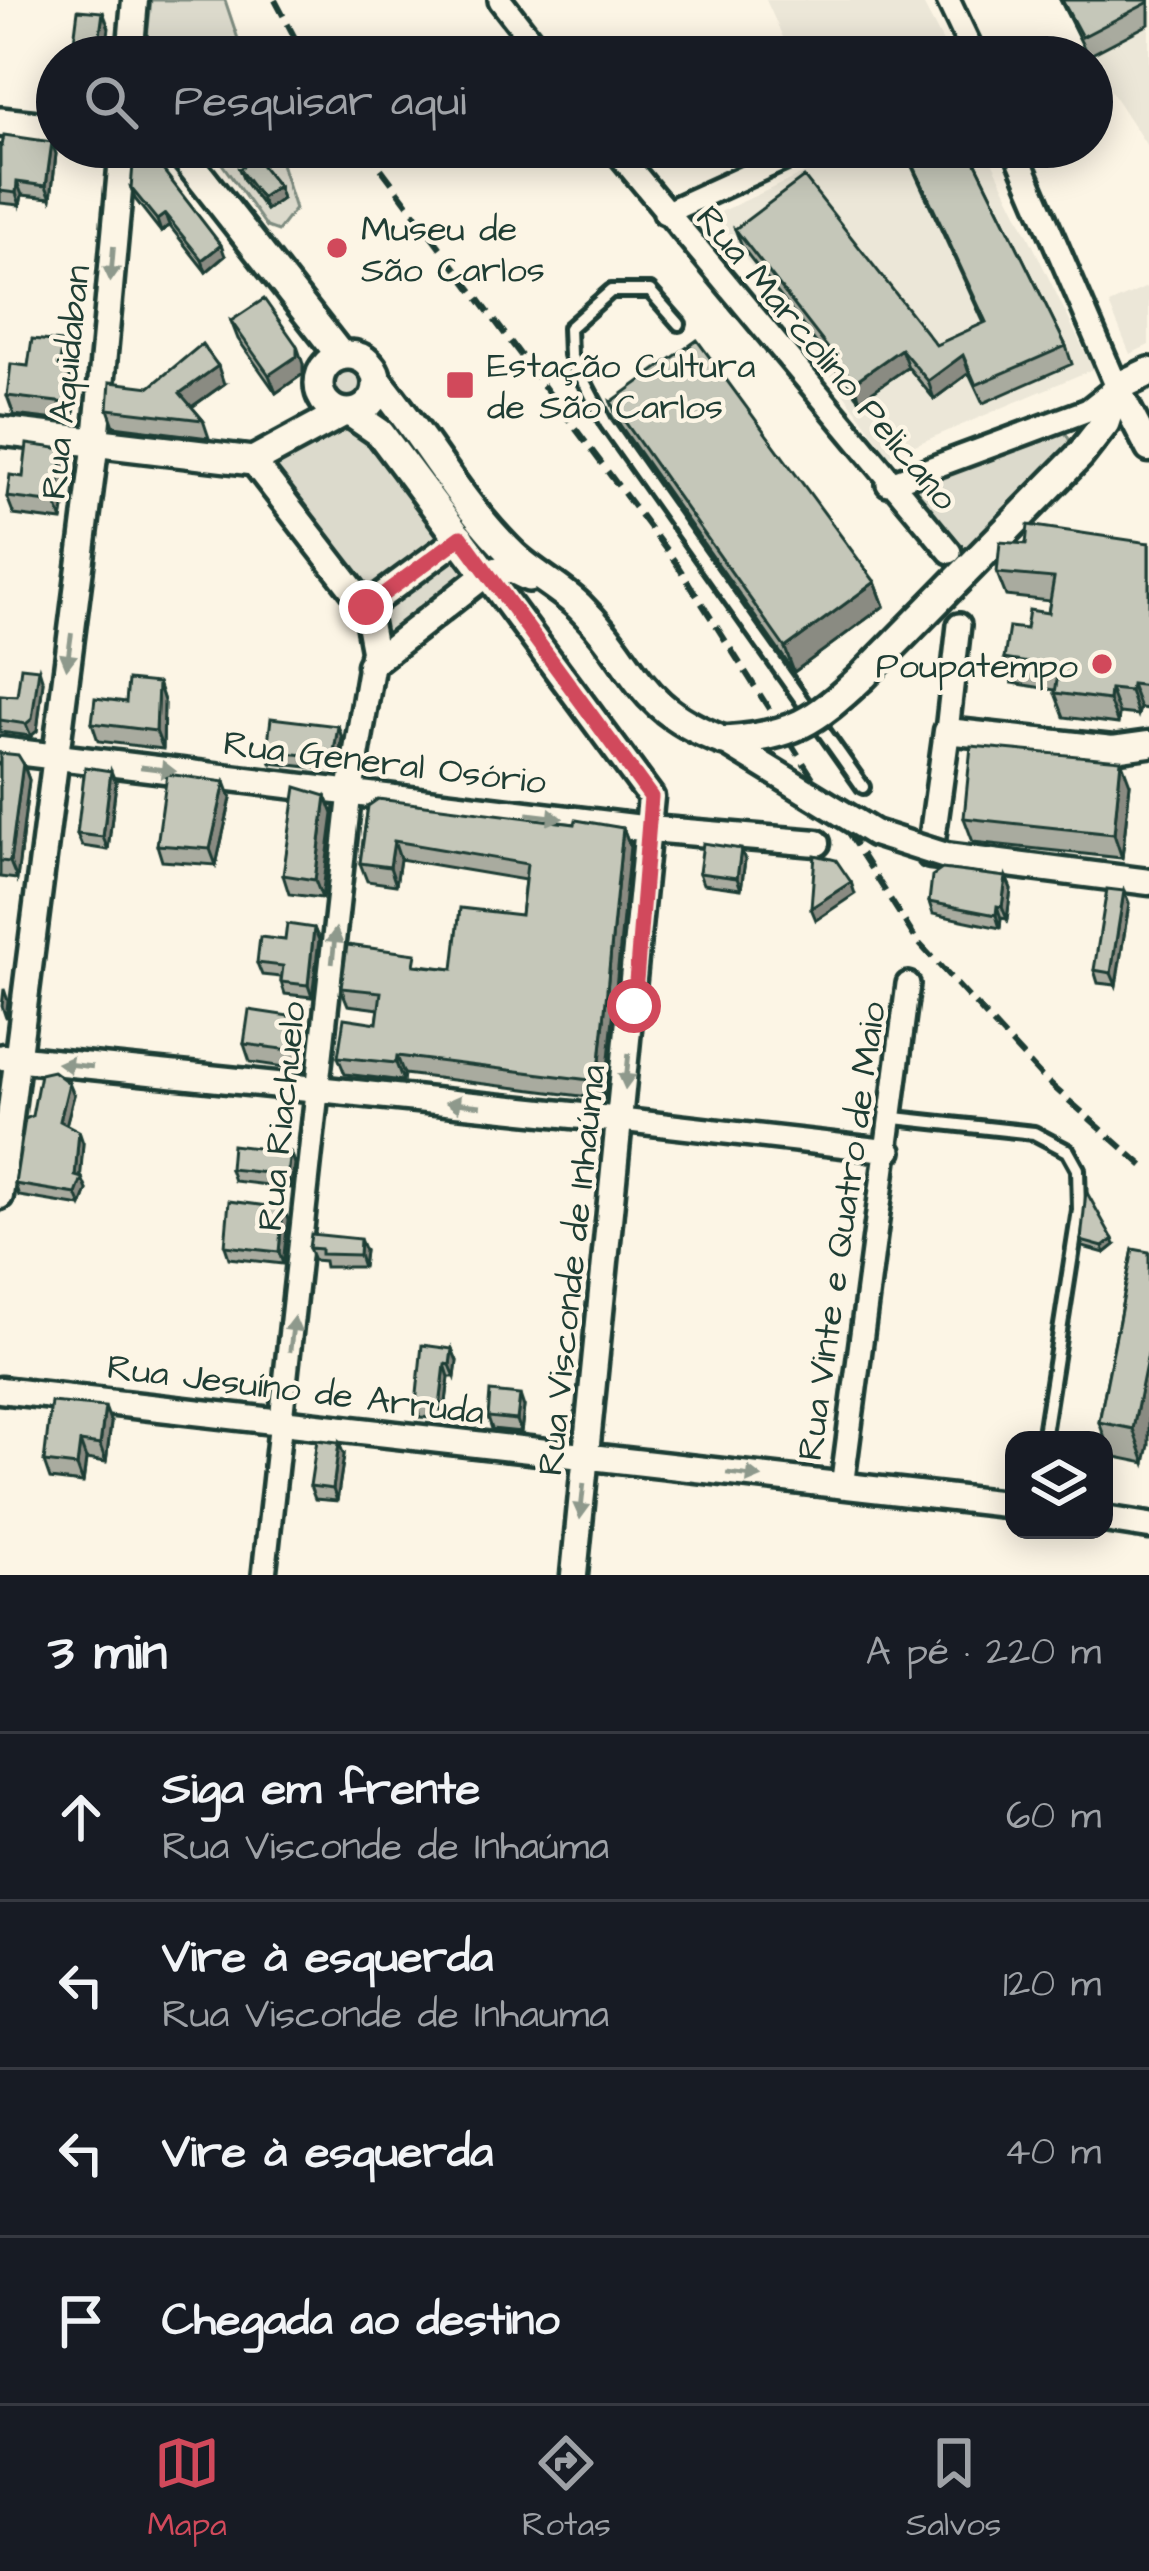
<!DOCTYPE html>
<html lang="pt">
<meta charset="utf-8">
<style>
body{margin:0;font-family:"Architects Daughter",sans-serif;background:#242831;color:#f1f3f6}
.controls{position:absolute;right:36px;bottom:36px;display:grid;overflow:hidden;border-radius:24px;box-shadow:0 6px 30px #0003}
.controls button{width:108px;height:108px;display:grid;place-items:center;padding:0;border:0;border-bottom:3px solid #363941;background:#171b24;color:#f1f3f6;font:60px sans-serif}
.stop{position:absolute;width:36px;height:36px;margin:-27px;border:9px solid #d1495b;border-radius:50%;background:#fff}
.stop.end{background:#d1495b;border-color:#fff;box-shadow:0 3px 12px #0008}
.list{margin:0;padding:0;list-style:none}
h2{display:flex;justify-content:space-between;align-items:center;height:156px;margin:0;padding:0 48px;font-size:51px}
h2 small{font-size:39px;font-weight:400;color:#9ea1a6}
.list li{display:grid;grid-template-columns:78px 1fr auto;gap:36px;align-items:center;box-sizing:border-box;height:168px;padding:0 48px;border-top:3px solid #363941}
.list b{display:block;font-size:45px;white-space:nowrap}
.list p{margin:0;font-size:39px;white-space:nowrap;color:#9ea1a6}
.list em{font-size:39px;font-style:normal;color:#9ea1a6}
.icon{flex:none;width:66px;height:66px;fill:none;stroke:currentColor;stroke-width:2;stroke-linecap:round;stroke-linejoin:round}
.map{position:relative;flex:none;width:1149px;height:1575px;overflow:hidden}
.search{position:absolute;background:#171b24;box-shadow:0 6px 30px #0003;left:36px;right:36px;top:36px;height:132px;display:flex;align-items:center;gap:30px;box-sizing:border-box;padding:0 42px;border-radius:66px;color:#9ea1a6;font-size:45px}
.sheet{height:828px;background:#171b24}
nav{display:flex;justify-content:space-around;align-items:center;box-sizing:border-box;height:168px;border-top:3px solid #363941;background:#171b24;font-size:33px;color:#9ea1a6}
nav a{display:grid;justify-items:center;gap:6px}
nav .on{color:#d1495b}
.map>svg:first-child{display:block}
.built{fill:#ece7d8}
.green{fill:#dcdacc;stroke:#7e8c80;stroke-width:3}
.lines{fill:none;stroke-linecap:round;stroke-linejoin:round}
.service-casing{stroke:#1f3d34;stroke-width:20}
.minor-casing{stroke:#1f3d34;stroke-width:30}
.tertiary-casing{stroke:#1f3d34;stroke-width:33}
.secondary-casing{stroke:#1f3d34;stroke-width:36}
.service{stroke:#fcf5e5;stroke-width:10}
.minor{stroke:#fcf5e5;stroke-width:21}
.tertiary{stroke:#fcf5e5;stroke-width:24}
.secondary{stroke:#fcf5e5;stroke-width:27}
.rail{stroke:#1f3d34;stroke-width:6;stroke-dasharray:18 9;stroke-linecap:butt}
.tertiary-bridge-casing{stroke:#1f3d34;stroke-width:33;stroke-linecap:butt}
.secondary-bridge-casing{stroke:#1f3d34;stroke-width:36;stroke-linecap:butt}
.tertiary-bridge{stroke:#fcf5e5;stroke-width:24}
.secondary-bridge{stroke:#fcf5e5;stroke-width:27}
.wall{fill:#a9ab9f;stroke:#1f3d34;stroke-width:3}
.shaded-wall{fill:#8a8b82;stroke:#1f3d34;stroke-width:3}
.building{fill:#c5c7b9;stroke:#1f3d34;stroke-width:3}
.oneway{fill:#8e998c}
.route{stroke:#d1495b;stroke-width:15}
.poi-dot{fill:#d1495b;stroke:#fcf5e5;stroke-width:4.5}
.labels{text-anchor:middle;stroke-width:9;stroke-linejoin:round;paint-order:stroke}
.poi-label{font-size:36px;fill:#1f3d34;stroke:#fcf5e5;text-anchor:start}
.street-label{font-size:36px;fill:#1f3d34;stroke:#fcf5e5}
</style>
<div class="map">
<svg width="1149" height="1575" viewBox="0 0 1149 1575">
<rect width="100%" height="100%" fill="#fcf5e5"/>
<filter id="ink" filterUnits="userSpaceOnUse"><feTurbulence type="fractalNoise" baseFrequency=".00833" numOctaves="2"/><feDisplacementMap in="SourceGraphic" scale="24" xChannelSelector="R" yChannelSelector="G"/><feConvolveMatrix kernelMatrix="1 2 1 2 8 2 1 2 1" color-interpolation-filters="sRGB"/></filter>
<g filter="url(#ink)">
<path class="built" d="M766,0H921L951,57H792Z
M1149,24V149L1088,56Z
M861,147H985L1093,369L889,456L714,215Z
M1149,286V345L1130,354L1109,304Z"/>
<path class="green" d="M151,0H225L244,57H145Z
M210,147H276L295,209L278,231L267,227Z
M332 385a16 16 0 1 1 32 0a16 16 0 1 1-32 0Z
M346,430L366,435L446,533L368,592L274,466Z
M1064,430L1072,445L966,554L916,498L914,490L920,479Z
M454,557L473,578L380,651L379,614Z"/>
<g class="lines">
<g class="service-casing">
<path id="service" d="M760,147L769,166
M679,324L650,291H611L569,328L570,355L606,423L863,787
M895,1118L1034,1133L1068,1151L1078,1169L1079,1210L1043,1440"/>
</g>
<g class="minor-casing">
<path id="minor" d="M500,0L544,57
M948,0L975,57
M613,147L950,552
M665,213L810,147
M888,484L1088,410L1117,387L1014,147
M947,731L959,625
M621,1120L890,1151
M842,1487L908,984
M264,1575L350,792"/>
</g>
<g class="tertiary-casing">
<path id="tertiary" d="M130,57L135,0
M1117,387L1149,449
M253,461L366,607L374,650L350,792
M366,607L461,537
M370,665L486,574L651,797L574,1575
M0,750L650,829L817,843
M946,856L1149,882
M946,857L930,855L947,731L1113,749L1149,744
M3,1057L621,1120
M0,1196L96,441L123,147
M0,1390L1014,1505
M1104,1519L1149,1526"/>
</g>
<g class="secondary-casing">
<path id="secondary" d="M0,122L57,128
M177,147L341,356
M319 384a29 29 0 1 1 58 0a29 29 0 1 1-58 0Z
M377,380C424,436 460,504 513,555C533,574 559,587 579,606C638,664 633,707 724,741
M351,413L380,433L486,574L510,568L529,577
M0,431L253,461L342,413
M863,676L1080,455L1105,423L1117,387L1149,372"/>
</g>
<use href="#service" class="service"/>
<use href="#minor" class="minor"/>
<use href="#tertiary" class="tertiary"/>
<use href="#secondary" class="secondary"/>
<path class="rail" d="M275,0L305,57
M365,147L676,563L917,941L1041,1076L1149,1171"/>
<g class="tertiary-bridge-casing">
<path id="tertiary-bridge" d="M724,741L874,833L946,856"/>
</g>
<g class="secondary-bridge-casing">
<path id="secondary-bridge" d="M724,741C793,736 814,722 863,676"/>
</g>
<use href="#tertiary-bridge" class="tertiary-bridge"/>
<use href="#secondary-bridge" class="secondary-bridge"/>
</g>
<path class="wall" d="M1060,0H1149V24L1088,56Z
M52,142L56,154L51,198L22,195L20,205L0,203V145Z
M903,147H968L1066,346L1072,364L983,403L969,373L934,399L908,367L860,400L742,247L735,229L936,345L984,323Z
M239,169L278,186L282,199L266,210L244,181Z
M131,188L225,256L206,272L169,225L161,232L135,199Z
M231,321L303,364V374L276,393L238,339Z
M63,342L69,360L68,370L77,388L73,422L14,415L7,396L28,366Z
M224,384L192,407L203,420L209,438L114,426L108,409L150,387Z
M611,402L875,582L884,606L794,672L620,425Z
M63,449L70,467L62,521L14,515L7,497L23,477Z
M1149,543V709L1140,708L1138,715L1119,713L1118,724L1064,717L1055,693V690L1012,683L1004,659L1026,629L1048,613L1050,601L1006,596L997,573L1026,544Z
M43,682L37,731L31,736L0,732V695L17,696Z
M158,683L164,701L163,749L98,741L92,723Z
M338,726L342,738L337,770L271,763L267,751Z
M0,753L23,763L29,780L17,879L0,877Z
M116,783L108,850L82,846L77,834Z
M1130,784L1122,858L973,842L964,818Z
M326,796L333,814L322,898L289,894L283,875Z
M231,798L216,865L162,861L157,845Z
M368,806L623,828L630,846L605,1099L404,1074L403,1081L345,1074L338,1057L377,1023L379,1009L348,1005L341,988L420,965L453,969L521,915L525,880L400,859L396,885L367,881L360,863Z
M745,860L741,889L703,884L699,873Z
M1006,877L1011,889L1007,919L1001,918L1000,928L933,914L929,902Z
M1129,904L1116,985L1098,983L1094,970Z
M314,928L319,940L312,997L285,994L281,982V977L262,975L257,963L285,940Z
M308,1036L304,1070L250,1062L244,1044Z
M74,1095L66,1124L83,1143L80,1178L87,1190L81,1206L19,1196L15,1184L32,1116Z
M290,1152L294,1164L291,1188L234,1181L230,1169Z
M283,1208L288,1220L283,1264L229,1258L225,1246Z
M1081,1241L1115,1245L1105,1253L1083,1247Z
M309,1248L365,1251L363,1267H325L324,1261L314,1260Z
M1133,1249L1145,1463L1111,1456L1099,1422Z
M452,1349L457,1361L455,1377H449L444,1419L420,1417L416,1404Z
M524,1407L521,1432L492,1429L488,1417Z
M111,1423L106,1462L86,1459L83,1483L50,1479L44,1462Z
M344,1455L337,1501L315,1499L310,1486Z"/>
<path class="shaded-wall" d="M103,12L109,28L105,57H97Z
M52,142L56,154L51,198L46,186Z
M17,182L22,195L20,205L16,193Z
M278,186L282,199L266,210L261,198Z
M165,214L169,225L161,232L157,220Z
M221,245L225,256L206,272L202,260Z
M63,342L69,360L66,386L59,368Z
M297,346L303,364V374L276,393L269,375Z
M901,349L908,367L860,400L854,382Z
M963,355L969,373L934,399L928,381Z
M218,366L224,384L187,410L180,393Z
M71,370L77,388L73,422L66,403Z
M63,449L70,467L62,521L56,503Z
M875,582L884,606L794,672L785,648Z
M39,669L43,682L37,731L31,736L26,724Z
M158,683L164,701L163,749L156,731Z
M1131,684L1140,708L1138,715L1130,691Z
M1110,689L1119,713L1118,724L1109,700Z
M338,726L342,738L337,770L333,758Z
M1121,760L1130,784L1122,858L1114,834Z
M23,763L29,780L17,879L10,862Z
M111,771L116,783L108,850L103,837Z
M225,782L231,798L216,865L210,849Z
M326,796L333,814L322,898L315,880Z
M623,828L630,846L605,1099L598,1081Z
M394,841L400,859L396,885L390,867Z
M741,849L745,860L741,889L737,878Z
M1006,877L1011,889L1007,919L1002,907Z
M851,882L855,894L816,920L811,908Z
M1124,891L1129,904L1116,985L1111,973Z
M997,906L1001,918L1000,928L996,915Z
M314,928L319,940L312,997L308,985Z
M4,989L8,1001L6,1018L2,1006Z
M302,1018L308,1036L304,1070L298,1051Z
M397,1056L404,1074L403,1081L396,1063Z
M69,1083L74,1095L64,1133L60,1121Z
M79,1131L83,1143L80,1184L82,1178L87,1190L81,1206L76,1194L75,1176Z
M290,1152L294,1164L291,1188L287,1175Z
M283,1208L288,1220L283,1264L279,1252Z
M360,1239L365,1251L363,1267L359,1255Z
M1113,1239L1115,1245L1105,1253L1103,1247Z
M452,1349L457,1361L455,1377L450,1365Z
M1149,1349V1445L1145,1463L1133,1429Z
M445,1364L449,1377L444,1419L440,1407Z
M520,1395L524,1407L521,1432L517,1420Z
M105,1407L111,1423L106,1462L100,1445Z
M80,1442L86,1459L83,1483L77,1466Z
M339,1443L344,1455L337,1501L333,1489Z"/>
<path class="building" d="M1062,0H1149V2L1082,37Z
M78,10L103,12L97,57H72Z
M4,135L52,142L46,186L17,182L16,193L0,191V145L2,146Z
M905,147H968L1066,346L976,385L963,355L928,381L901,349L854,382L735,229L804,177L936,345L986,322Z
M134,153H150L221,245L202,260L165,214L157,220L131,188Z
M255,157L278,186L261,198L239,169Z
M264,299L297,346V356L269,375L231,321Z
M32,339L63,342L59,368L71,370L66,403L7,396L11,364L28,366Z
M697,340L875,582L785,648L611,402Z
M202,344L218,366L180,393L203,420L108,409L110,382L150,387Z
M27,444L63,449L56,503L7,497L10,475L23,477Z
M1028,525L1149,543V686L1131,684L1130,691L1110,689L1109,700L1055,693L1059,668L1004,659L1009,627L1026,629L1029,610L1048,613L1054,578L997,573L1000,542L1026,544Z
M21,667L39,669L32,719L26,724L0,720V695L17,696Z
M128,680L158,683L156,731L92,723L95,698L126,702Z
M271,718L338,726L333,758L267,751Z
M971,746L1121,760L1114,834L964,818Z
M0,753L18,755L23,763L10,862L0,861Z
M85,767L111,771L103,837L77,834Z
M167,774L225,782L210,849L157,845Z
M296,787L326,796L315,880L283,875Z
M378,799L575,824L576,820L623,828L598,1081L397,1056L396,1063L338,1057L344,1018L377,1023L381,992L341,988L347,945L416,954L414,965L453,969L460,908L521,915L527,864L394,841L390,867L360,863L368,806Z
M703,843L741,849L737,878L699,873Z
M815,855L836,860L851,882L811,908Z
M942,869L1006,877L1002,907L997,906L996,915L929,902L932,876Z
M1107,889L1124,891L1111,973L1094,970Z
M287,924L314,928L308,985L281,982L283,966L257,963L260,937L285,940Z
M249,1010L302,1018L298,1051L244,1044Z
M53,1071L69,1083L60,1121L79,1131L75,1176L82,1178L76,1194L15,1184L25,1119L32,1116L40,1074Z
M232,1145L290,1152L287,1175L230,1169Z
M1086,1191L1113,1239L1103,1247L1081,1241Z
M229,1201L283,1208L279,1252L225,1246Z
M311,1234L360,1239L359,1255L321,1254V1249L309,1248Z
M1133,1249L1149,1252V1349L1133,1429L1099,1422Z
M422,1345L452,1349L450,1365L445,1364L440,1407L416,1404Z
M490,1392L520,1395L517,1420L488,1417Z
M51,1402L105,1407L100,1445L80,1442L77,1466L44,1462Z
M317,1440L339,1443L333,1489L310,1486Z"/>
<defs><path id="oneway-solid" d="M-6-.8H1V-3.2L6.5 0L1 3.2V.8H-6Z" transform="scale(3)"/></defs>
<g class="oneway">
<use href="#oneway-solid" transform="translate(112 264) rotate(95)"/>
<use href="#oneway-solid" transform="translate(69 651) rotate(98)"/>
<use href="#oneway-solid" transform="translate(158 769) rotate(7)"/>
<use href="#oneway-solid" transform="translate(545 816) rotate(7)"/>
<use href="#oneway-solid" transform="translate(334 946) rotate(-84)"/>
<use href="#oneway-solid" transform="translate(75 1065) rotate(-174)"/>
<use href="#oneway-solid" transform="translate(627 1071) rotate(96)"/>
<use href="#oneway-solid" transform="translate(463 1104) rotate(-174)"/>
<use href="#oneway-solid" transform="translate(292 1334) rotate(-83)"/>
<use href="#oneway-solid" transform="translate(744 1475) rotate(7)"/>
<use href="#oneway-solid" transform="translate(582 1501) rotate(96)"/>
</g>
</g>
<g class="lines" filter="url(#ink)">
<path class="route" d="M366,607L461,537L651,797L634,1006"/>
</g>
<g class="poi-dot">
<circle cx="337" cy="248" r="12"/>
<rect x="445" y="370" width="30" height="30" rx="6"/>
<circle cx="1102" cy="664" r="12"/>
</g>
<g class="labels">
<g class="poi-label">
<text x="361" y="240">Museu de<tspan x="361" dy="41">São Carlos</tspan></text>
<text x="487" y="377">Estação Cultura<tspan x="487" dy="41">de São Carlos</tspan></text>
<text x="1078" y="677" text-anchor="end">Poupatempo</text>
</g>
<g class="street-label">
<text transform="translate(828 357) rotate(50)" y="13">Rua Marcolino Pelicano</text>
<text transform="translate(64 382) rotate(-84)" y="13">Rua Aquidaban</text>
<text transform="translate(385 761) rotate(7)" y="13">Rua General Osório</text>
<text transform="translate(280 1116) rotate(-84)" y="13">Rua Riachuelo</text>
<text transform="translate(840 1231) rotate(-82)" y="13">Rua Vinte e Quatro de Maio</text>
<text transform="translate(570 1270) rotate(-84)" y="13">Rua Visconde de Inhaúma</text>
<text transform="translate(296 1388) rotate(7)" y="13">Rua Jesuíno de Arruda</text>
</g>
</g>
</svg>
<div class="controls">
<button><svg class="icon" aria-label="layers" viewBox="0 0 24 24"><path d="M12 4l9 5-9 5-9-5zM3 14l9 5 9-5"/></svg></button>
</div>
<div class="stop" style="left:634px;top:1006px"></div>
<div class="stop end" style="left:366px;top:607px"></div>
<div class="search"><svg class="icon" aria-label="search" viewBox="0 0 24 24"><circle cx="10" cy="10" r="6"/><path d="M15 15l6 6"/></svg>Pesquisar aqui</div>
</div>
<section class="sheet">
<h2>3 min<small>A pé · 220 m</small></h2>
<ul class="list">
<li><svg class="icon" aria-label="ahead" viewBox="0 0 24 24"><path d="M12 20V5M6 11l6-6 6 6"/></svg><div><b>Siga em frente</b><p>Rua Visconde de Inhaúma</p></div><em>60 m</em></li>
<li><svg class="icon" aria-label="left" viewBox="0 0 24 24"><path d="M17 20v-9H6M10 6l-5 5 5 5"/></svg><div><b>Vire à esquerda</b><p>Rua Visconde de Inhauma</p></div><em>120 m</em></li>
<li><svg class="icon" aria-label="left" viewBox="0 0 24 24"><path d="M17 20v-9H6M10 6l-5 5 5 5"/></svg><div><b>Vire à esquerda</b></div><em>40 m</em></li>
<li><svg class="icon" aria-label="arrive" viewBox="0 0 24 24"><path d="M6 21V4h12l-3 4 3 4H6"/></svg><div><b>Chegada ao destino</b></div></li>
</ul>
</section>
<nav>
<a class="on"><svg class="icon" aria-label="map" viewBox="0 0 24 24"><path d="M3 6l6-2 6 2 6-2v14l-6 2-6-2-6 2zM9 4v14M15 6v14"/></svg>Mapa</a>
<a><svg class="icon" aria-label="directions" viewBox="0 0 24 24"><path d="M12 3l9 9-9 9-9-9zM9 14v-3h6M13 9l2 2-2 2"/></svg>Rotas</a>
<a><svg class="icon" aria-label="saved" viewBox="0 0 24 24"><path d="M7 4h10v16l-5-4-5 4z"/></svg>Salvos</a>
</nav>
